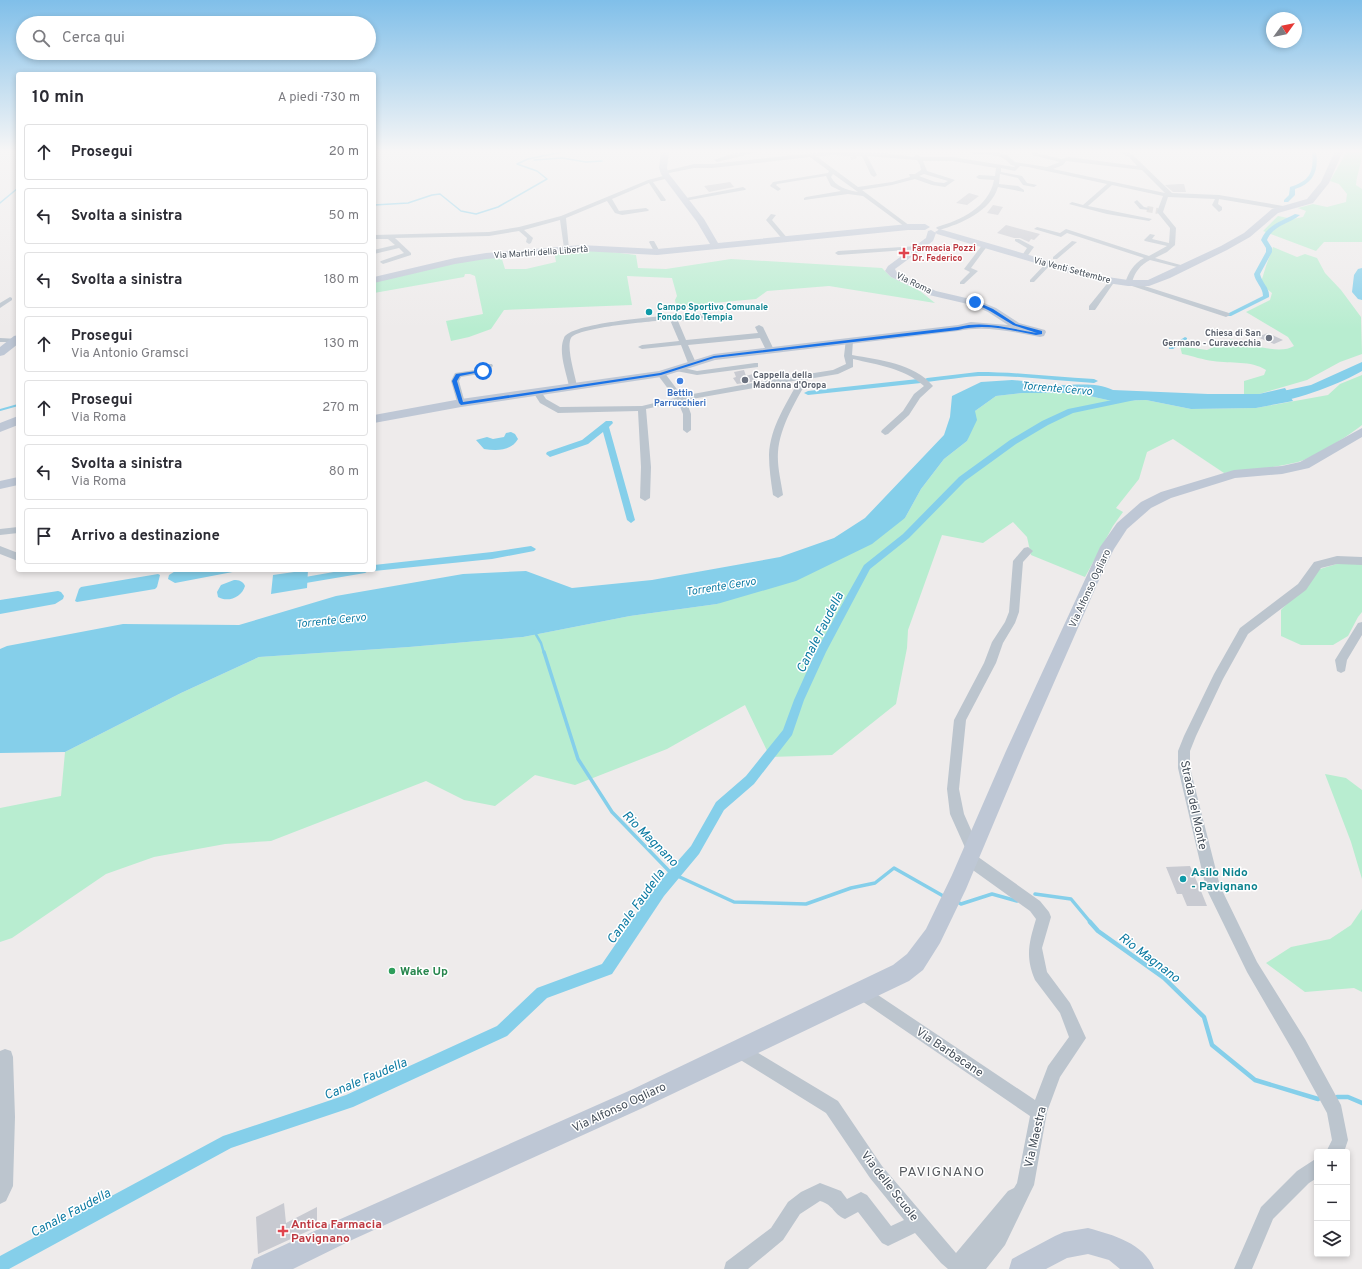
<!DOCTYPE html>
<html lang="it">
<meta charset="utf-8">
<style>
body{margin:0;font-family:Overpass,sans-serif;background:#f2f2f3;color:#2b2b33}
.controls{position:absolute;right:12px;bottom:12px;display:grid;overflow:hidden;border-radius:4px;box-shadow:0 2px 6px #0003}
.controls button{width:36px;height:36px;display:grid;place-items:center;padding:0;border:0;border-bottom:1px solid #e1e1e2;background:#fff;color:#2b2b33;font:20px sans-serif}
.compass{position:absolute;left:1266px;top:12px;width:36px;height:36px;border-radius:50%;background:#fff;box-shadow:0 2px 6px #0003;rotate:57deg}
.stop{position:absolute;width:12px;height:12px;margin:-9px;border:3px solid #1a73e8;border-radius:50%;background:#fff}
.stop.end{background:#1a73e8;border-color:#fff;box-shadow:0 1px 4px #0008}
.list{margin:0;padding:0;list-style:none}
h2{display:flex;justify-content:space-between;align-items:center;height:52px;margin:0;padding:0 16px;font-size:17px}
h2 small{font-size:13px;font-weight:400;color:#7c7c81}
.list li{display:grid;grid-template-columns:26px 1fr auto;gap:12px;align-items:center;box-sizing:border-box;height:56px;margin:0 8px 8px;padding:0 8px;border:1px solid #e1e1e2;border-radius:4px}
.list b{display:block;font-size:15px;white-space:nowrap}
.list p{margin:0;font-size:13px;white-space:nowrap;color:#7c7c81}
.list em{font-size:13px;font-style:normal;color:#7c7c81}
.icon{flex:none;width:22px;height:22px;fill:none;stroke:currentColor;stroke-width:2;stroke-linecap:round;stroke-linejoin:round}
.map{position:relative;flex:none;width:1362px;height:1269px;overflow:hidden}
.search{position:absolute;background:#fff;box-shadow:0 2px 6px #0003;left:16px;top:16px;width:360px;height:44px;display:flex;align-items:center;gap:10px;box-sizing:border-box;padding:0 14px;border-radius:22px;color:#7c7c81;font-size:15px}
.panel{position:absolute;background:#fff;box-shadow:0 2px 6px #0003;left:16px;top:72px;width:360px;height:500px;border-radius:4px}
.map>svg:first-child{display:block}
.green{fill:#b8edd0}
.water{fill:#85cfea}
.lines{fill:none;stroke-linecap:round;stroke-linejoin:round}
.stream-far4{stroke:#85cfea;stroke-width:1.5}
.stream-far3{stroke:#85cfea;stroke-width:2}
.stream-far2{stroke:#85cfea;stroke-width:2.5}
.stream-far1{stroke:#85cfea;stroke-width:3.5}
.stream{stroke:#85cfea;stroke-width:4.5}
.canal{fill:#85cfea;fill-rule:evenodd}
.river{fill:#85cfea;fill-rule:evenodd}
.building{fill:#c8cad1}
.street-tunnel{stroke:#ccccce;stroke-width:6;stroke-dasharray:6 3;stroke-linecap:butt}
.street{fill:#bcc5ce;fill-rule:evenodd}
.secondary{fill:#bec7d5;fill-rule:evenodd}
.route{fill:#1a73e8}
.health-dot{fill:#e0444e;stroke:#fff;stroke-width:1.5}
.culture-dot{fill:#0f9aa8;stroke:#fff;stroke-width:1.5}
.worship-dot{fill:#6b7280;stroke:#fff;stroke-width:1.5}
.shop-dot{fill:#3f7fe0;stroke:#fff;stroke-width:1.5}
.leisure-dot{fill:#2e9e5b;stroke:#fff;stroke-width:1.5}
.labels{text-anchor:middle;stroke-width:3;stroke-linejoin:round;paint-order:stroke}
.far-health-label{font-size:9px;font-weight:bold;fill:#be3a42;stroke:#fff;text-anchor:start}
.far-street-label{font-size:9px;fill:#444e59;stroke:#fff}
.far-culture-label{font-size:9px;font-weight:bold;fill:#0d838f;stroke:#fff;text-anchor:start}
.far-worship-label{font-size:9px;font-weight:bold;fill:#5b616d;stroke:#fff;text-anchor:end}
.far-shop-label{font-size:9px;font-weight:bold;fill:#366cbe;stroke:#fff}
.street-label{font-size:10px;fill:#444e59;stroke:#fff}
.water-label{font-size:11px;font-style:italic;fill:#0d7ba3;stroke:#fff}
.near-street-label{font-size:12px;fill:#444e59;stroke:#fff}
.near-culture-label{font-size:12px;font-weight:bold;fill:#0d838f;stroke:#fff;text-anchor:start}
.near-leisure-label{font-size:12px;font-weight:bold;fill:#27864d;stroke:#fff;text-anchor:start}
.near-health-label{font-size:12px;font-weight:bold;fill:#be3a42;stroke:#fff;text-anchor:start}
.near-water-label{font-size:13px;font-style:italic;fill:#0d7ba3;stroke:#fff}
.near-quarter-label{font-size:14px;letter-spacing:1px;fill:#585b60;stroke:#fff}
</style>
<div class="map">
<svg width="1362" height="1269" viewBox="0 0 1362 1269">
<rect width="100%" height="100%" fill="#eeebeb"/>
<path class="green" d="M1347,151H1362C1362,163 1357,173 1356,185L1362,189V242H1324L1316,251L1263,231L1278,216L1293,219L1303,217L1306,211L1298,208L1313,204L1327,207L1346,202L1347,194L1339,184L1330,181Z
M1273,247L1297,257L1305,254L1317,258L1325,273L1341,290L1361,317L1362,354L1340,362L1307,380L1259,394H1244V381L1264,375L1266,370C1250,360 1232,364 1213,361C1203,360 1193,356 1182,354L1180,346L1207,350L1231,339C1247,344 1280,355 1294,346L1288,337L1246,312L1270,300L1272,293L1262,285V279L1266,266Z
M595,250L636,255L638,268L666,269L731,259L882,268L891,277L920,291L935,303L829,286L767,291L756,299L713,303L677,309L675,300L677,296L672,278L627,276L632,305L504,310L491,329L469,337L451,341L446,321L483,314L475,276L470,274H465L464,277L374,293V282L458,262L501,256L505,269H526L556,262L554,251Z
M1362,375V425C1350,435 1313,458 1298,462C1274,468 1249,470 1224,473L1173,439L1147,452L1139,479L1116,508L1123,512L1113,526L1085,577L1031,555L1027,537L1013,522L983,543L942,535L908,630L907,648L896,704L832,755L770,757L745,705L667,749L575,785L535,775L495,806L464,800L426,781L271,841L225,844L154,857L106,874L12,938L0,942V808L61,796L65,752L181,693L259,657L409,647L523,637L630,616L717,604L905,518L921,489L944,459L967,441L975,411L996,396L1022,393H1076L1112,401L1146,400L1191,409L1256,408L1328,395L1340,384Z
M1340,563L1362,564V612L1358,617L1348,636L1333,645H1301L1281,636V610L1320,569Z
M1325,774L1346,778L1362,790V879L1351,842Z
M1362,909V992L1354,988L1305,992L1266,963L1291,947L1330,939L1351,925Z"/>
<path class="water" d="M1012,380C1025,381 1039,384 1052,385C1073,386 1094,381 1113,390L1208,394H1259L1285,388L1293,401L1256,408L1191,409L1146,400L1112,401L1076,393H1022L996,396L975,411L977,420L967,441L944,459L921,489L905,518L872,544L796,581L717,604L630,616L523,637L409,647L259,657L181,693L65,752L0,753V649L7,646L123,624L239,625L336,596L463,574L526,571L572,588L652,580L780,557L834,538L865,518L944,435L950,417L952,396L981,382Z
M511,432L515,434L518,439C511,451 497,451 484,449L476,440L487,437L493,439L504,437L506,433Z
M177,570H243L175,583L168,579L169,575Z
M308,570L307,588L271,594L273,575Z
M158,574L160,575L157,587L155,589L77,602L75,601L79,589L81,587Z
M234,580C239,580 243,581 245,586C242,597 228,603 218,597L217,592L221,585Z
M58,591L61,592L64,596L63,599L55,604L0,614V600Z"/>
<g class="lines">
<path class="stream-far4" d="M534,160L562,158L586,162L602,161
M0,203L18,188
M374,205L408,203L432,195L440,194L461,211L476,214L498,207L547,179L537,171L517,164L528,159L567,151"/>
<path class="stream-far3" d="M0,410L18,405"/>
<path class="stream-far2" d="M534,631L541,643L544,653"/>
<path class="stream-far1" d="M544,652L578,759L612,812L671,873L734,902L806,904L851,888L875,883L894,868L945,897
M1035,894L1071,899L1091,923
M956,901L961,904L992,894L1017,901"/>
<path class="stream" d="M1090,922L1098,931L1164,978L1204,1017L1212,1045L1255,1080L1318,1099
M1337,1097H1348L1362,1103"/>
<path class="canal" d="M1312,151H1316C1319,170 1314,183 1295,189V195L1288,202H1284V200L1289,195L1290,187C1311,181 1314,171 1312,151Z
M1295,214L1300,215C1289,224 1273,225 1267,240L1272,248V252L1260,274C1262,283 1270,288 1269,297L1231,316H1227V314L1263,296C1263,287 1255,282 1254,274L1266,252V248L1261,240C1267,225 1282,221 1295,214Z
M1185,337L1187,338V340L1173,349H1169V347Z
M978,372C1017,372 1055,377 1094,379L1098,381L1094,383C1056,381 1018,375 979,376C962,377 944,380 927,382L923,380L927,378Z
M918,379H921V383L808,395L804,393L808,391Z
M1132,396L1136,398L1135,400L1073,413L1048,425L1016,444L965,481L909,538L870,569L826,652L804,700L792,735L754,784L724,810L699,854L664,896L612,974L547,998L507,1036L353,1107L231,1148L9,1269H0V1256L223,1136L346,1095L497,1026L537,988L602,964L654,888L691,846L716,802L746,776L783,730L794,700L816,651L864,565L903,534L959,477L1010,440L1042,421L1068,409Z
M606,421H612L613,423L609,427L635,520L631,523L627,520L603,432L588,444L550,457L546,454L547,452L582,440Z
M531,546L536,549L534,551L492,559L374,571L371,570H374V565L492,552Z
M345,570H370L365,573L294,585L289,582L294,579Z"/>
<path class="river" d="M1362,268V300L1358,299L1352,292L1354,275L1358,269Z
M1362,362V371C1342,383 1282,407 1260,402L1258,399L1260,396L1311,385Z"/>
</g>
<path class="building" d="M730,182L734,187L709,192L704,186Z
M1179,184H1184L1186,192H1173L1165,185Z
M969,193L979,196L967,205L956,203Z
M993,205L1003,207L998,215L987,213Z
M1006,225L1040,234L1034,240L1031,239L1029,242L1020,238H1014L997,233Z
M1268,333L1283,340L1274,344L1257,337Z
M744,370L746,376L753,374L757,381L737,384L733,378L736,377L734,372Z
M1190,866L1201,891L1207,906H1187L1182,894H1177L1166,867Z
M284,1203L286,1223L317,1207V1227L258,1254L256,1217Z"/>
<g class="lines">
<path class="street-tunnel" d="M853,156L854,159
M1147,209L1158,211"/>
<path class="street" d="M749,151H762L717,162L714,160L731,154Z
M832,151L885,153L914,157L916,154L921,157H953L1014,167L1015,166L1011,165C998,148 981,160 967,151H994L1007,155L1015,162L1047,167L1060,162L1032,155L1031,154L1034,152L1061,159L1069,157L1137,166L1129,157L1117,151H1126L1133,155L1172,193L1219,195L1283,206L1286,208L1283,210L1219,199L1218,204L1222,207V210L1219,212L1212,205L1215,199L1168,197L1163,212L1176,228L1175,245L1167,252L1155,258L1188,267L1185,269L1150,260C1140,265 1135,272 1132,282L1229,313L1230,315L1226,317L1126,284L1125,283C1129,272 1133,264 1144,258L1067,233L1061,237L1034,229L1037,227L1060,233L1066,229L1149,256L1167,246L1145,241L1144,240L1150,234L1155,235L1152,239L1169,243L1170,228L1157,212L1163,196L1112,185L1088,206L1152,219L1149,221L1107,214L1069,204L1072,202L1083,205L1107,184L1028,167L1020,166L1015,171L1001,168V172L1022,176L1027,183L1037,185L1034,187L1023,185L1018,178L1000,174L999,184L1018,186L1024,190V192L998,187C991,211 961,224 939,230L936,228L937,227C961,220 989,207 994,180L979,179L976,177L979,175L995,176L996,168L953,161H923L927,171L955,180L945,187L932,185L915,179L892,185L862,190L910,226L911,227L908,229L863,196L848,194L804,200V198L806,197L841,191L831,186L826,176L777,184L776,185L781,189L778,191L770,186L773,182L828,173L829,171L810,157L712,168H694L664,174L661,172L694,164H712ZM832,155L862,156L871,175L874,177L877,175L867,156L917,160L920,165L921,170L915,174H909L910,177L892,182L858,187L816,156ZM1066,161L1142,170L1165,193L1053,169L1063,165ZM833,174L858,192C847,190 836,187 831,177ZM924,174L948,181L944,183L935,182L919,176Z
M667,175L670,177L669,178L653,182L666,200L665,201H661L649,183L612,199L619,211L646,208L649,210L648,211L622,215L615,213L607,201L566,218L569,249L564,248L560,220L524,230L533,238L531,243L529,244L526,242L527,238L519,231L489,236L395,238L411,253V255L383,264L380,262L381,261L404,253L399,248L374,254V250L395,245L388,239H374V235L489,232L519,227L561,216L648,180Z
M743,187L746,189L745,190L684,201L681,199Z
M1137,200L1144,207L1149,208V210L1140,209L1134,202Z
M771,214L776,215L772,220L788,239V241H784L766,220Z
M1015,239H1019L1034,247L1026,258L1021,257L1027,248L1015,241Z
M650,241H654L660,252L659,253H655L649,242Z
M1072,241L1077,242L1057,259H1053V257Z
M983,244L988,245L971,268L978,271L964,284H960V282L970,272L964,269Z
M918,246L921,248L920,249L838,255L835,253L838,251Z
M1049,260L1054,261L1034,282H1030V280Z
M1112,279L1115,281L1095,310H1089V306L1110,280Z
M10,297L12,298V300L0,308V303Z
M710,313L714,315L713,317L678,321L686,340L758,333L755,327L759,325L763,327L774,350L773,352H767L760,338L688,345L696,363L692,365L688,363L681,345L642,349L638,347L642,345L679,341L670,320C654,321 578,327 571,338C566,347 575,375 577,386L573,388L569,386C566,372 558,351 564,338C570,323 655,317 673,315L676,316Z
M0,338L18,339V342H0Z
M846,339H849L853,341L852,355C879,360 914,363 933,386L920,398L909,415L888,434L885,435L881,432L882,430L903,411L914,394L924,386C904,368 878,365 853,359V367L838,374L808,379C796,401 780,426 778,452C777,467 781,481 783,495L778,498L773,495C771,482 769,468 769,455C770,427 787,403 799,380L686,400L691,414V430L687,433L683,430V414L678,402L646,409L651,467L650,498L645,501L640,498L641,467L638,411L558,413L540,403L533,392L534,390H540L546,399L560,407L642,406L675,398L657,374L658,372H664L682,396L758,382L833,370L846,364L844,356Z
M755,363H758V367L697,375L676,371L675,369L679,367L697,371Z
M486,364H492L493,366L486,373L461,377L459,381L465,403L461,405H458L451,381L455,373L481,369Z
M18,527V533L0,535V529Z
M0,546L18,553V561L0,554Z
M1028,547L1033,551L1023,562L1019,612L1015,623L1003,643L996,663L966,720L959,789L964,814L979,848L977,853L974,854L1040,901L1049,912L1051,917L1042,948L1047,972L1070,1003L1086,1038L1060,1077L1047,1112L1034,1185L1031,1191L1005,1245L986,1269H948L941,1263L915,1233L888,1246L882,1243L858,1212L845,1219C833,1214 834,1205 820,1201L800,1214L783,1240L748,1269H724L726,1262L771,1228L788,1202L801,1192L820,1183L841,1191L847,1199L861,1192L867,1195L891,1226L904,1220L870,1178L826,1113L734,1056L732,1050L734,1044L740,1042L838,1101L882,1166L956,1253L1008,1191L1014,1188L1017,1183L1030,1116L856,997L853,992L856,987L861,984L866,987L1035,1100L1048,1066L1069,1037L1060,1013L1035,980C1025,956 1029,943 1036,919L1030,911L963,863L961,858L963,853L967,852L950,814L947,789L954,720L984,663L992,642L1005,622L1009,612L1013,561L1024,548Z
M1337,556L1362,557V565L1337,564L1321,568L1306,590L1248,634L1223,679L1196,736L1190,751V768L1220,886L1257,962L1305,1039L1341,1105L1348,1140L1344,1152H1326L1332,1140L1327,1113L1293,1051L1247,972L1206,888L1178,768V751L1184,736L1214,674L1240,628L1298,584L1314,562Z
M1362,622V635L1347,660L1345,671L1341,673L1337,671L1335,660L1358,623Z
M5,1049L11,1051L13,1057L15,1117L13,1186L6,1201L0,1204V1051Z
M1317,1158V1178L1309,1183L1273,1219L1252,1269H1234L1261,1207L1297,1171Z"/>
<path class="secondary" d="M661,151H669L667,168L669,174L704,219L718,243L908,224H925L930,227L925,230H908L657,255L581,251L486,259L455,264L374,283V277L455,258L486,253L581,245L657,249L710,244L697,222L661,174L659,168Z
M1335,151H1343L1329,183L1313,203L1278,213L1250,237L1227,250L1170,278L1149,286H1128L1100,282L937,234L935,232L940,229L943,230L1101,276L1128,280H1148L1221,246L1244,233L1272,209L1307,199L1321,182Z
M931,230L936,233L933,241L895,269L897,273L936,291L979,301L996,308L1019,323L1045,330L1046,332L1044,336L1040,337C1013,332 985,325 958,331L715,360L661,377L461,407L374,423V415L461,399L659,371L714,354L958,325L971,322L1008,325L988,312L972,305L929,295L891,277L885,271L888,266L926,238L928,231Z
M18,335V344L4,355L0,356V347L14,336Z
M18,416V425L0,432V423Z
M1362,428V437L1309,468L1282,474L1235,478L1171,498L1151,508L1127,529L1114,549L1102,573L1024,751L966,889L940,943L923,970L909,981L647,1106L354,1239L293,1269H251L254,1259L336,1221L631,1090L893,965L907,954L926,929L952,875L1006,751L1100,547L1117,523L1141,502L1161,492L1234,470L1282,466L1300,462Z
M18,477V485L0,489V481Z
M1088,1228C1113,1235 1144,1243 1154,1269H1120L1109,1260L1088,1254L1067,1258L1046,1269H1009L1012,1259L1055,1236L1064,1232Z"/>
</g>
<linearGradient id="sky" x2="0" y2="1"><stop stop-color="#80bfe9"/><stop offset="0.46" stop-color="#f7f6f6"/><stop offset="1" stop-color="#f7f6f6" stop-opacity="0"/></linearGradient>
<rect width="1362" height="329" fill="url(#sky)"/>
<path class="route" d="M975,301L993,309L1016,324L1042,331V334L1036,335C1010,330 985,323 958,330L714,358L661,375L461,405L459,403L452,381L456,374L483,370L485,371L460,376L457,381L463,402L660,373L714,356L958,327C985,320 1010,329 1037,333L1013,325L990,311L974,303Z"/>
<g class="health-dot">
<path d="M902 247h4v4h4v4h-4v4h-4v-4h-4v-4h4z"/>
<path d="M281 1225h4v4h4v4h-4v4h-4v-4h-4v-4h4z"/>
</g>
<g class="culture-dot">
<circle cx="649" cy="312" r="4"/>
<circle cx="1183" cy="879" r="4"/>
</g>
<g class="worship-dot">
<circle cx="1269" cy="338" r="4"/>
<circle cx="745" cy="380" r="4"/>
</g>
<circle class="shop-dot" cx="680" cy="381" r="4"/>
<circle class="leisure-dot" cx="392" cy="971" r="4"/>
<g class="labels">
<g class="far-health-label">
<text x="912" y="251">Farmacia Pozzi<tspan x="912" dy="10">Dr. Federico</tspan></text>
</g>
<g class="far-street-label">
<text transform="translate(541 252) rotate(-4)" y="3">Via Martiri della Libertà</text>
<text transform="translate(1072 270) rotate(15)" y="3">Via Venti Settembre</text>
<text transform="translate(914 283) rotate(26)" y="3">Via Roma</text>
</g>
<g class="far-culture-label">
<text x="657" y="310">Campo Sportivo Comunale<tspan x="657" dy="10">Fondo Edo Tempia</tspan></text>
</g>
<g class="far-worship-label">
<text x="1261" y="336">Chiesa di San<tspan x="1261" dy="10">Germano - Curavecchia</tspan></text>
<text x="753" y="378" text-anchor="start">Cappella della<tspan x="753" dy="10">Madonna d'Oropa</tspan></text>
</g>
<g class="far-shop-label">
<text x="680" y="396">Bettin<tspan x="680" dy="10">Parrucchieri</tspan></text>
</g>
<g class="street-label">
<text transform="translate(1089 588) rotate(-65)" y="4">Via Alfonso Ogliaro</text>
</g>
<g class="water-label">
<text transform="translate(1057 388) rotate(5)" y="4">Torrente Cervo</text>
<text transform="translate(721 586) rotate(-9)" y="4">Torrente Cervo</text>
<text transform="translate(331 620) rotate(-6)" y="4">Torrente Cervo</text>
</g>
<g class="near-street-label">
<text transform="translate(1194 805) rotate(78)" y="4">Strada del Monte</text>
<text transform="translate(950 1052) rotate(34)" y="4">Via Barbacane</text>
<text transform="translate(619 1107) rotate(-25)" y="4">Via Alfonso Ogliaro</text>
<text transform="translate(1035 1137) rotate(-77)" y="4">Via Maestra</text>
<text transform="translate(890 1186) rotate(52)" y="4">Via delle Scuole</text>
</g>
<g class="near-culture-label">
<text x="1191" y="876">Asilo Nido<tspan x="1191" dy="14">- Pavignano</tspan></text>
</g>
<g class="near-leisure-label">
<text x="400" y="975">Wake Up</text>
</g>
<g class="near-health-label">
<text x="291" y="1228">Antica Farmacia<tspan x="291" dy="14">Pavignano</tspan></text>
</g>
<g class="near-water-label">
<text transform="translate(819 632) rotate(-63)" y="5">Canale Faudella</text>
<text transform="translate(651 838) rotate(45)" y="5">Rio Magnano</text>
<text transform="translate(635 906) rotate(-54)" y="5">Canale Faudella</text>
<text transform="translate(1150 957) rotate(37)" y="5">Rio Magnano</text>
<text transform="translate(365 1078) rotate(-23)" y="5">Canale Faudella</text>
<text transform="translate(70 1212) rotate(-28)" y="5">Canale Faudella</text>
</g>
<g class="near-quarter-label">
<text x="942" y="1176">PAVIGNANO</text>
</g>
</g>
</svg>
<div class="controls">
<button>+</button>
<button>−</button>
<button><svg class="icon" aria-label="layers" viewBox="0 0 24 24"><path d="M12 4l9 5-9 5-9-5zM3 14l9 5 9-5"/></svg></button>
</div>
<svg class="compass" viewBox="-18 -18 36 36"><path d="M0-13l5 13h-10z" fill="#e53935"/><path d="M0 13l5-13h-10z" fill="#7c7c81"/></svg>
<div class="stop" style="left:483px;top:371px"></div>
<div class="stop end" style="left:975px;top:302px"></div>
<div class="search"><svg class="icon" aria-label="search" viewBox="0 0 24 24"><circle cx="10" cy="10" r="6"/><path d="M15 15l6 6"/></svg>Cerca qui</div>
<section class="panel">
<h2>10 min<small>A piedi · 730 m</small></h2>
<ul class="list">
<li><svg class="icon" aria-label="ahead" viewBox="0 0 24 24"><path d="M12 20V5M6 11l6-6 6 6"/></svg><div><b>Prosegui</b></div><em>20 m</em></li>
<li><svg class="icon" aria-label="left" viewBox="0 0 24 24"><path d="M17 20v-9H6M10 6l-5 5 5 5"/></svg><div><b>Svolta a sinistra</b></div><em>50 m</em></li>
<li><svg class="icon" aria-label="left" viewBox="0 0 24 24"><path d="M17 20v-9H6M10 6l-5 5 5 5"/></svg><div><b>Svolta a sinistra</b></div><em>180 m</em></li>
<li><svg class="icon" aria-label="ahead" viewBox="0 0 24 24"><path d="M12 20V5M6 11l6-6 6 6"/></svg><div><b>Prosegui</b><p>Via Antonio Gramsci</p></div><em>130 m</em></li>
<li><svg class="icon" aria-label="ahead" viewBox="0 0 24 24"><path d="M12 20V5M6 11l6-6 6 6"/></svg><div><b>Prosegui</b><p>Via Roma</p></div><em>270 m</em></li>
<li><svg class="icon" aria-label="left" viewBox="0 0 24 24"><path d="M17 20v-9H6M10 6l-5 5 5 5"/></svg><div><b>Svolta a sinistra</b><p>Via Roma</p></div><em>80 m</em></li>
<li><svg class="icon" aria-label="arrive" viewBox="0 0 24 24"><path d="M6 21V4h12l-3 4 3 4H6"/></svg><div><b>Arrivo a destinazione</b></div></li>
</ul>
</section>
</div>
